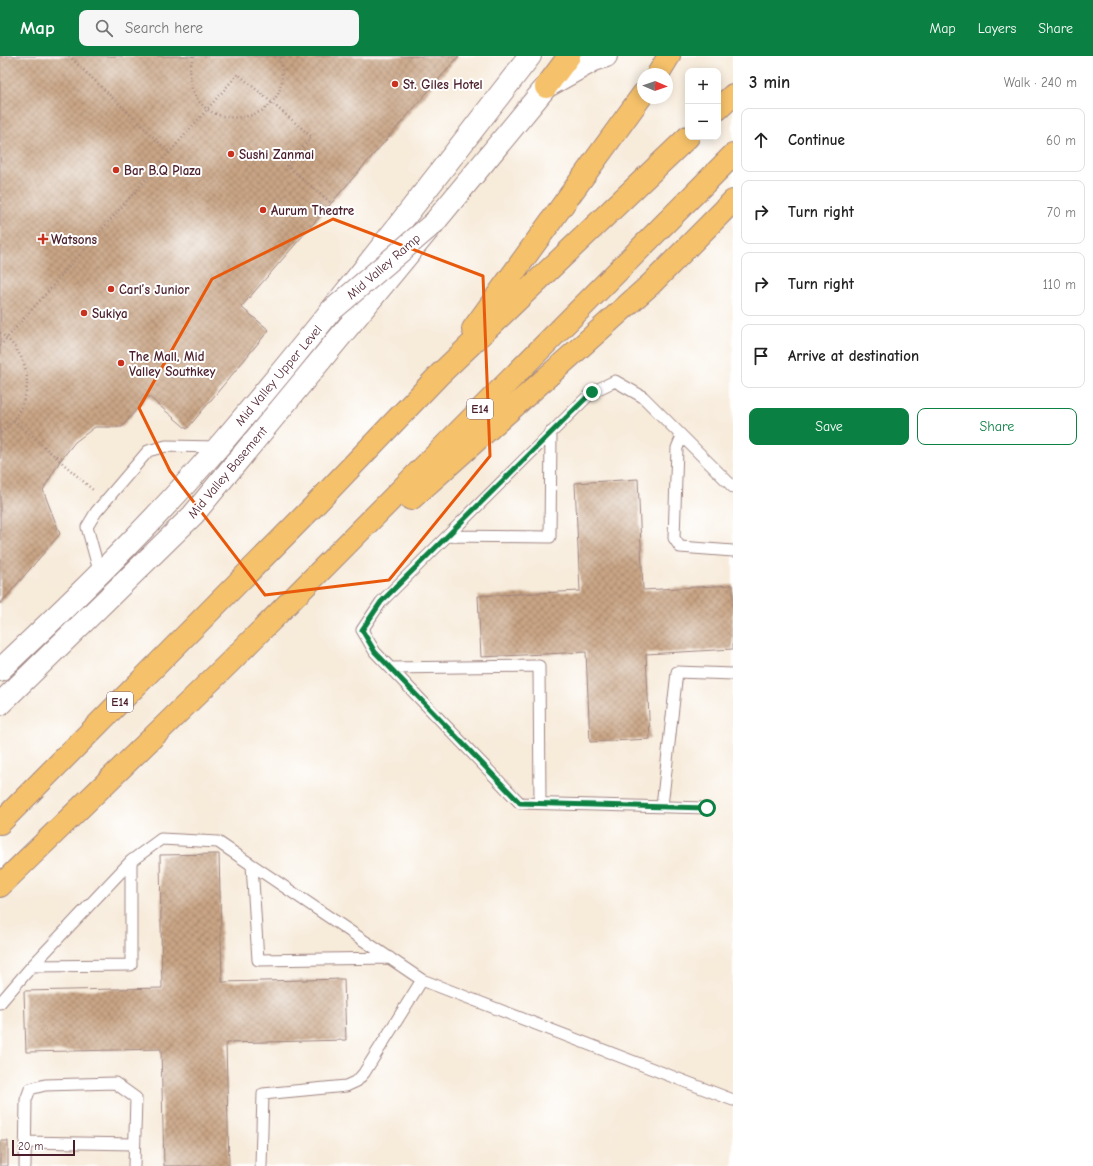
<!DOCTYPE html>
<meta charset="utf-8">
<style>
body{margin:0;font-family:"Comic Neue",sans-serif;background:#f6f6f6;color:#222}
.controls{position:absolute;right:12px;top:12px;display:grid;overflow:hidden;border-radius:8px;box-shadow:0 2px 10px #0003}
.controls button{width:36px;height:36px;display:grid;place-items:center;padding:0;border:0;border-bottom:1px solid #e0e0e0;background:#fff;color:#222;font:20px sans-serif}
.compass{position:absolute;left:637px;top:12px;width:36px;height:36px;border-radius:50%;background:#fff;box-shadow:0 2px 10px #0003;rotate:92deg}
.scale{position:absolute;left:12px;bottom:10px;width:63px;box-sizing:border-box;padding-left:4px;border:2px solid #4a1f2b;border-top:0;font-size:11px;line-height:14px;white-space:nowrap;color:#4a1f2b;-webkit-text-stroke:3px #fff;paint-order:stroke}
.stop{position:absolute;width:12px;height:12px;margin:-9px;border:3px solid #0b8043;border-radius:50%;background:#fff}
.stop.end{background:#0b8043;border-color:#fff;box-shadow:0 1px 4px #0008}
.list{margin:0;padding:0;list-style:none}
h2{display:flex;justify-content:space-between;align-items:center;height:52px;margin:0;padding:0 16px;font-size:17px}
h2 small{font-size:13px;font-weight:400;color:#767676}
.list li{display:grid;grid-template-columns:26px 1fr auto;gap:12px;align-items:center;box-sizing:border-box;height:64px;margin:0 8px 8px;padding:0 8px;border:1px solid #e0e0e0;border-radius:8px}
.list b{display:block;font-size:15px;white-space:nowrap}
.list em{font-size:13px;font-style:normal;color:#767676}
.actions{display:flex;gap:8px;padding:12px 16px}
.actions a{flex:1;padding:9px 0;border:1px solid #0b8043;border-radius:8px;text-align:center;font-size:14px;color:#0b8043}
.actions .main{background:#0b8043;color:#fff}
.icon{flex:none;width:22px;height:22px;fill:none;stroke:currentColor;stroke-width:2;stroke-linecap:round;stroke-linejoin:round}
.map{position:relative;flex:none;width:733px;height:1110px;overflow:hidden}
header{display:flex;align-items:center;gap:24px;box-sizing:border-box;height:56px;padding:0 20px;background:#0b8043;color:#fff}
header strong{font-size:19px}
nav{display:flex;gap:22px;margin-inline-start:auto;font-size:14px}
.search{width:280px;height:36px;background:#f6f6f6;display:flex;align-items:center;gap:10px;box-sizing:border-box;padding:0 14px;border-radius:8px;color:#767676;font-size:15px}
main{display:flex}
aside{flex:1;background:#fff}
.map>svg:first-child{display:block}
.building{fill:url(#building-cross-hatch)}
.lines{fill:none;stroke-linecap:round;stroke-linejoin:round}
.lane-casing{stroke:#a08582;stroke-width:13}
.street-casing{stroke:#a08582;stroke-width:24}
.highway-casing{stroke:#a08582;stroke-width:24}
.path{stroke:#a08582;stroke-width:2.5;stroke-dasharray:1 3;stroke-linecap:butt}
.lane{stroke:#fff;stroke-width:11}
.street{stroke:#fff;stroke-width:22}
.highway{stroke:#f5c16b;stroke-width:22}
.street-bridge-casing{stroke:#a08582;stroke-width:24;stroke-linecap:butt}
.street-bridge{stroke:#fff;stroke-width:22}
.route{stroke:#0b8043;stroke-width:5}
.marked{fill:none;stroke:#e8590c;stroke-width:3;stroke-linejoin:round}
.poi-dot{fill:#c8321e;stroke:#fff;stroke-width:1.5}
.labels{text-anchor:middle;stroke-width:4;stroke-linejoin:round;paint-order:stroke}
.shield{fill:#fff;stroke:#80626b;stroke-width:1}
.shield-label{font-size:12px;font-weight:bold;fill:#4a1f2b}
.poi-label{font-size:13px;font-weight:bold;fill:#4a1f2b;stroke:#fff;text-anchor:start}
.street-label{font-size:13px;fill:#4a1f2b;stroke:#fff}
</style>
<header>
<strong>Map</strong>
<div class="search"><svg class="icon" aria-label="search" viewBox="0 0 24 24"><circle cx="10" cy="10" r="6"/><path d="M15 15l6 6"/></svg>Search here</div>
<nav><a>Map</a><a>Layers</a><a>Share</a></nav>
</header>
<main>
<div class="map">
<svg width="733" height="1110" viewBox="0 0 733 1110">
<defs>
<pattern id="building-cross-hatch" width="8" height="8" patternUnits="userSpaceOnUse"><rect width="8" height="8" fill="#c9a585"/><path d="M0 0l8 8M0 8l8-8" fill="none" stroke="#a5866d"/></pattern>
</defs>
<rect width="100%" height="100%" fill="#fff"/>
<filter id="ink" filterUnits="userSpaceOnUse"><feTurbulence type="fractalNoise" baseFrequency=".025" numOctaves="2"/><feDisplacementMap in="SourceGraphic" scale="8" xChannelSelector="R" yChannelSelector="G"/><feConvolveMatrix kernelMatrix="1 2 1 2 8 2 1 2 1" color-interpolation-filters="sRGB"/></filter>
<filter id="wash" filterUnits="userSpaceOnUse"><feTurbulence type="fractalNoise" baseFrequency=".012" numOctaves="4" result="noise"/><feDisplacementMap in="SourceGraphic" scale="16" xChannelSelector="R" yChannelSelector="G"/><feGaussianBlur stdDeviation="0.9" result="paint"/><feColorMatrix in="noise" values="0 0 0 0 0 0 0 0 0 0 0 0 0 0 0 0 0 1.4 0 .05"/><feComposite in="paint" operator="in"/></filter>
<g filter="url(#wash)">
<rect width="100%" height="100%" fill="#f7ebda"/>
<g id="blocks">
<path class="building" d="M0,0H459L241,251L269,274L187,373L148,340L122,371H95L75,386L60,405L43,434L60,478L0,548Z
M638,423L643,534L733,529V593L646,598L650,683L590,686L586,596L481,601L478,540L580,535L575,427Z
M219,798L222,926L344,923L346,984L226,987L229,1110H164L161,993L26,996L24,935L162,932L160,799Z
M0,1085H8V1110H0Z"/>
</g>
</g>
<g filter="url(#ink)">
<use href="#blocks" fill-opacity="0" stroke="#a08582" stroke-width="1"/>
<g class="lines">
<g class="lane-casing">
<path id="lane" d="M682,380L677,392L674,482L680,491L733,495
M448,480L550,481L551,376
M100,518L87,471L96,456L148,395L166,390L219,391
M391,612L539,610L540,747
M662,750L677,616L733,618
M707,752L520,747L375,596L362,574L381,546L592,336L615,325L643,341L733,431
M252,809L258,904L390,902
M32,910L131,909V805
M0,947L32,910L131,805L161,783L218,786L422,924L733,1044
M25,1086L134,1088
M25,1110L26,1044L30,1033L45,1029L115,1027L136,1042L134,1110
M261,1110L263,1038L346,1030L357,1025L364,1017L422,924"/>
</g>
<g class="street-casing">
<path id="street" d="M0,614C76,542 151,469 220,389C328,263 428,131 530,0
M0,648L193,459L546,31L594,4L606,0"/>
</g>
<g class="highway-casing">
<path id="highway" d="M658,18L669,0
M546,31L569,0
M718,53L733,39
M473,273L643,38
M411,443L652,227L733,145
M0,767L313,451L440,318L688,81
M0,830L228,608L733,99"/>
</g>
<path class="path" d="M69,0L169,96
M193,0C169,84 304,80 279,0
M0,277C38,305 34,349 0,377
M0,290L238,18L312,81L287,110L331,147
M14,364L93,434
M57,400L63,402"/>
<use href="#lane" class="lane"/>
<use href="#street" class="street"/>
<use href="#highway" class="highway"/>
<g class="street-bridge-casing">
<path id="street-bridge" d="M331,255L435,166"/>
</g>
<use href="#street-bridge" class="street-bridge"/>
</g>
</g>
<g class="lines" filter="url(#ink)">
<path class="route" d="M592,336L381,546L362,574L375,596L520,747L707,752"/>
</g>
<path class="marked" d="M333,163L483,220L490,400L389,524L265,539L170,415L139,352L212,223Z"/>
<g class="poi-dot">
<circle cx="395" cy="28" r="4"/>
<circle cx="231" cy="98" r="4"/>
<circle cx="116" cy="114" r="4"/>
<circle cx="263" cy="154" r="4"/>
<path d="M41 177h4v4h4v4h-4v4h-4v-4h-4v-4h4z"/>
<circle cx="111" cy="233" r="4"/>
<circle cx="84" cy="257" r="4"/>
<circle cx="121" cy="307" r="4"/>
</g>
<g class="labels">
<g class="shield">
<rect x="467" y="343" width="26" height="20" rx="3"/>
<rect x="107" y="636" width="26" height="20" rx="3"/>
</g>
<g class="shield-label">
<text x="480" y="357">E14</text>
<text x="120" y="650">E14</text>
</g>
<g class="poi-label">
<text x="403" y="33">St. Giles Hotel</text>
<text x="239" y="103">Sushi Zanmai</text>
<text x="124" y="119">Bar B.Q Plaza</text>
<text x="271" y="159">Aurum Theatre</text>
<text x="51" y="188">Watsons</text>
<text x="119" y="238">Carl’s Junior</text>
<text x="92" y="262">Sukiya</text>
<text x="129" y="305">The Mall, Mid<tspan x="129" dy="15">Valley Southkey</tspan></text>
</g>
<g class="street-label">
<text transform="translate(383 210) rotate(-41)" y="5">Mid Valley Ramp</text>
<text transform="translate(278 319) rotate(-50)" y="5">Mid Valley Upper Level</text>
<text transform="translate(227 416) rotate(-50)" y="5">Mid Valley Basement</text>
</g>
</g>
</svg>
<div class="controls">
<button>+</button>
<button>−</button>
</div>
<svg class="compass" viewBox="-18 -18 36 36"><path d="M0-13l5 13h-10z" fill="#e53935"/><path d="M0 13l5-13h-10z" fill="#767676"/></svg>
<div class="scale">20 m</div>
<div class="stop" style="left:707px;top:752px"></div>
<div class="stop end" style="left:592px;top:336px"></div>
</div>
<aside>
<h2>3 min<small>Walk · 240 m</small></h2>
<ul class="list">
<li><svg class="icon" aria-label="ahead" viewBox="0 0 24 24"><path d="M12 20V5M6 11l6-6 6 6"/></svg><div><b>Continue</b></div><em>60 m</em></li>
<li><svg class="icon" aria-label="right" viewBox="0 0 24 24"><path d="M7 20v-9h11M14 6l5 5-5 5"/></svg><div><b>Turn right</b></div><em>70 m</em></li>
<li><svg class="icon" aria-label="right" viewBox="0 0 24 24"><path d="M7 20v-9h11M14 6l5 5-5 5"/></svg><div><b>Turn right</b></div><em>110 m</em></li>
<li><svg class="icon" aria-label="arrive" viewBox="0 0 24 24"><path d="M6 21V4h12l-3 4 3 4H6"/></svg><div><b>Arrive at destination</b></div></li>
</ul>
<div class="actions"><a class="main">Save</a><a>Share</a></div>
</aside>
</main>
